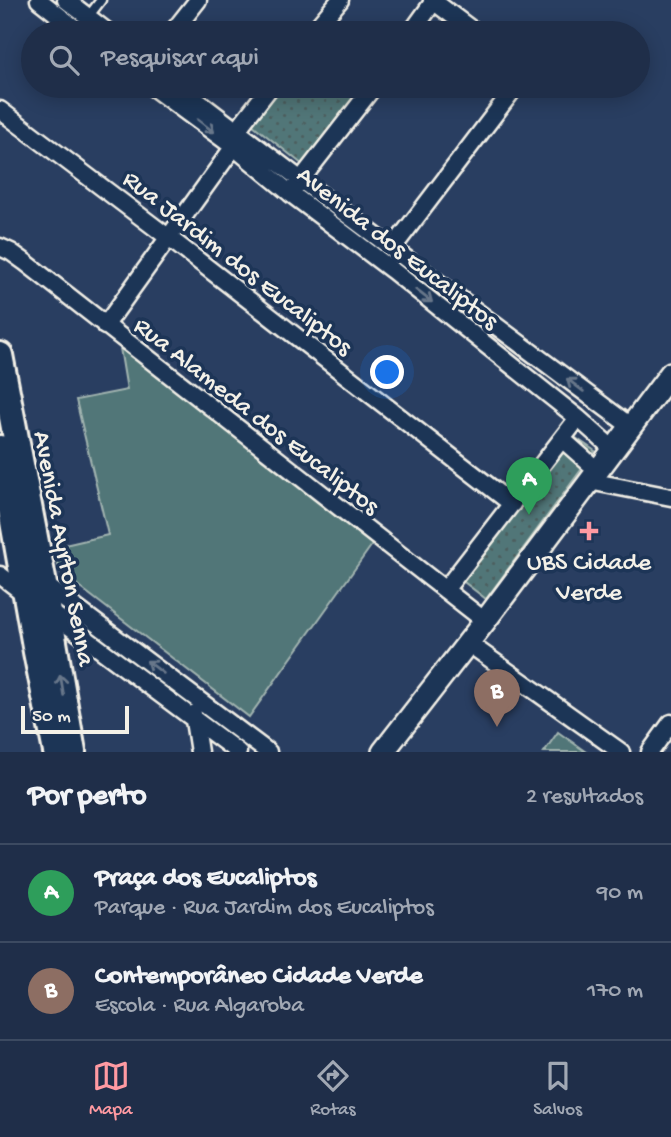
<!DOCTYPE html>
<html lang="pt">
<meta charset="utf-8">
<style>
body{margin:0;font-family:"Gochi Hand",sans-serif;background:#273650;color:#f1f3f6}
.scale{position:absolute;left:21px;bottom:18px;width:108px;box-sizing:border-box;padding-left:7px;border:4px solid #f4f1e8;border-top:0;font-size:19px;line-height:24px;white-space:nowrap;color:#f4f1e8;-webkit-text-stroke:5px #1d3557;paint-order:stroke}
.you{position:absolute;left:388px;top:373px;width:24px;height:24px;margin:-18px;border:5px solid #fff;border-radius:50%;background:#1a73e8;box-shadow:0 0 0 10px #1a73e833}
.badge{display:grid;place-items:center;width:46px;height:46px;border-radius:50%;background:#ff9aa2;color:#fff;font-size:23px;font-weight:700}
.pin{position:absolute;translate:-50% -58px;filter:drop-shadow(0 2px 4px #0008)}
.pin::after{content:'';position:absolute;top:37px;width:24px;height:21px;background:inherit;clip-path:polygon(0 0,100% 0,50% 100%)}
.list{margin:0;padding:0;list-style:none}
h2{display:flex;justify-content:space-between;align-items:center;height:91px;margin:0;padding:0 28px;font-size:30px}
h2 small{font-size:23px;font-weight:400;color:#a1a8b4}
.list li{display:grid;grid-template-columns:46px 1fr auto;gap:21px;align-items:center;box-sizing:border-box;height:98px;padding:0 28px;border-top:2px solid #3c4a61}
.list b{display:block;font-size:26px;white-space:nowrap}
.list p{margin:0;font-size:23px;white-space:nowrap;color:#a1a8b4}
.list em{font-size:23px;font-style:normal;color:#a1a8b4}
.icon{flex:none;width:38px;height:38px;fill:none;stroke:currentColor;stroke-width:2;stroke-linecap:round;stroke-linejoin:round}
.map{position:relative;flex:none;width:671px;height:752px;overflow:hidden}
.search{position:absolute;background:#1f2e49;box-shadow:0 4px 18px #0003;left:21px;right:21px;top:21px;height:77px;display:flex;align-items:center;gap:18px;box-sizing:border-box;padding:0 24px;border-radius:38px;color:#a1a8b4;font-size:26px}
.sheet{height:287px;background:#1f2e49}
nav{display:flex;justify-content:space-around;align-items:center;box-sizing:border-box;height:98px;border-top:2px solid #3c4a61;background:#1f2e49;font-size:19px;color:#a1a8b4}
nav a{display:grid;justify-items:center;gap:4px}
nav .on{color:#ff9aa2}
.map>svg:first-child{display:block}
.grass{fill:#517678;stroke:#a2b4b0;stroke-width:2}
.park{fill:url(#park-dots);stroke:#a2b4b0;stroke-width:2}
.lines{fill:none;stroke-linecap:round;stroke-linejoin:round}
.lane-casing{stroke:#f4f1e8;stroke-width:13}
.street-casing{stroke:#f4f1e8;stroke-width:21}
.secondary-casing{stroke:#f4f1e8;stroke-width:26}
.primary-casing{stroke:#f4f1e8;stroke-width:30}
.lane{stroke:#1d3557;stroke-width:8}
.street{stroke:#1d3557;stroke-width:16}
.secondary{stroke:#1d3557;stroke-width:21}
.primary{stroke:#1d3557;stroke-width:24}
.oneway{stroke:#68778a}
.poi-dot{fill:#ff9aa2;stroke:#1d3557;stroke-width:2.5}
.labels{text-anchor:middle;stroke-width:7;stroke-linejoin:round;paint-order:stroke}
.street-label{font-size:26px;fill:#f4f1e8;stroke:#1d3557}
.poi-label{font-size:26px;fill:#f4f1e8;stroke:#1d3557}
</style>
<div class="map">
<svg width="671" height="752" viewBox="0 0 671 752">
<defs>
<pattern id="park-dots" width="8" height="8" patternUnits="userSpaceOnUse" patternTransform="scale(1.75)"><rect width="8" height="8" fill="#517678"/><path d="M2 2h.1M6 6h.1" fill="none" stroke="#4d5f5f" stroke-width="1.8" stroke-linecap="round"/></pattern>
</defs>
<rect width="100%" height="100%" fill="#293e61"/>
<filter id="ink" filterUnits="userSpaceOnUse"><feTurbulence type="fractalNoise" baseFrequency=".0143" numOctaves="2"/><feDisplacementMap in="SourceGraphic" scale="14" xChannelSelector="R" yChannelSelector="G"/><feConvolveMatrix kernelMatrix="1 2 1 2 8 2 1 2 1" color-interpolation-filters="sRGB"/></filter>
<g filter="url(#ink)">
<path class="grass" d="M120,348L374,542L249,717L59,571L56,547L108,535L76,400L127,390Z
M558,732L586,752H544Z"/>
<path class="park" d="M280,86H364L309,160L303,165L253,125V119Z
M573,436L595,451L486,599L460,579Z"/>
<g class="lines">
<g class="lane-casing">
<path id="lane" d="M88,17L101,0"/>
</g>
<g class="street-casing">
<path id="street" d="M39,0L81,33
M66,0L109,33
M432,0L476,33
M172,33L198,0
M312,33L340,0
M411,33L434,1
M151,86L234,147L290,193L392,270L578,418L613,449
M178,86L301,180L630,426
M0,110L169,238L512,504
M296,186L374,86
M0,247L11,252L25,262L485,621
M392,249L516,86
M105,326L235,145L236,135L243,122L271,86
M562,439L597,470
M589,481L671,497
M0,575L26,595
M44,584L268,752
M445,590L578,418
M49,611L238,752
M468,643L621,752
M193,714L199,752
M650,752L671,723"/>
</g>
<g class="secondary-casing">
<path id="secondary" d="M383,752L485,621L671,373"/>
</g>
<g class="primary-casing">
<path id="primary" d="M0,355L44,584L73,752
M0,448L36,652L56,752"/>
</g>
<use href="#lane" class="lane"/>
<use href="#street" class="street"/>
<use href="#secondary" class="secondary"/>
<use href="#primary" class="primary"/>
</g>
<defs><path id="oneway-shaft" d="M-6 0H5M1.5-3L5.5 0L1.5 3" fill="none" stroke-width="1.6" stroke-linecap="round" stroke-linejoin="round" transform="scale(1.75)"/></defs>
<g class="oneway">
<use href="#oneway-shaft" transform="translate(206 126) rotate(37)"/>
<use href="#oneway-shaft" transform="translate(424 296) rotate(38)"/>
<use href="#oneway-shaft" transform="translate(575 385) rotate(-143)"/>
<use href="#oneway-shaft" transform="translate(155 667) rotate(-143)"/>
<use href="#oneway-shaft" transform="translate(62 685) rotate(-99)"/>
</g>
</g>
<path class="poi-dot" d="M585.5 520.5h7v7h7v7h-7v7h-7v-7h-7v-7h7z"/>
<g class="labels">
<g class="street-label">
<text transform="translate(399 246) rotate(38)" y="9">Avenida dos Eucaliptos</text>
<text transform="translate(239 261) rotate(38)" y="9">Rua Jardim dos Eucaliptos</text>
<text transform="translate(258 414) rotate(38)" y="9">Rua Alameda dos Eucaliptos</text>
<text transform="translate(66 548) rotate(79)" y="9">Avenida Ayrton Senna</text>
</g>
<g class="poi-label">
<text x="589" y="569">UBS Cidade<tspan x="589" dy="30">Verde</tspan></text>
</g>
</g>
</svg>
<div class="scale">50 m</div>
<div class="you"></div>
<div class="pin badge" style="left:529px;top:515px;background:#2e9e5b">A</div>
<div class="pin badge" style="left:497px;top:727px;background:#8d6e63">B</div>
<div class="search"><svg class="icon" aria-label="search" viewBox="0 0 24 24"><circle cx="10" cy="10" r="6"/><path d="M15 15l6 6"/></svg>Pesquisar aqui</div>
</div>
<section class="sheet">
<h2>Por perto<small>2 resultados</small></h2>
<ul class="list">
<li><span class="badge" style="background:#2e9e5b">A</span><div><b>Praça dos Eucaliptos</b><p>Parque · Rua Jardim dos Eucaliptos</p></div><em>90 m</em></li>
<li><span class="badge" style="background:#8d6e63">B</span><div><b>Contemporâneo Cidade Verde</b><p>Escola · Rua Algaroba</p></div><em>170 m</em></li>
</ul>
</section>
<nav>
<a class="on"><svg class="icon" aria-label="map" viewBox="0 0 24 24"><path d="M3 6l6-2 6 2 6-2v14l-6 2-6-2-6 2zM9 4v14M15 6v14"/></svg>Mapa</a>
<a><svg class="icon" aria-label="directions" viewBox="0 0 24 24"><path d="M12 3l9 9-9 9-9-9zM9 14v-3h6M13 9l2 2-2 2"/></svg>Rotas</a>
<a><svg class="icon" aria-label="saved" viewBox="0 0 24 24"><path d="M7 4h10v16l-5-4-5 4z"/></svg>Salvos</a>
</nav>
